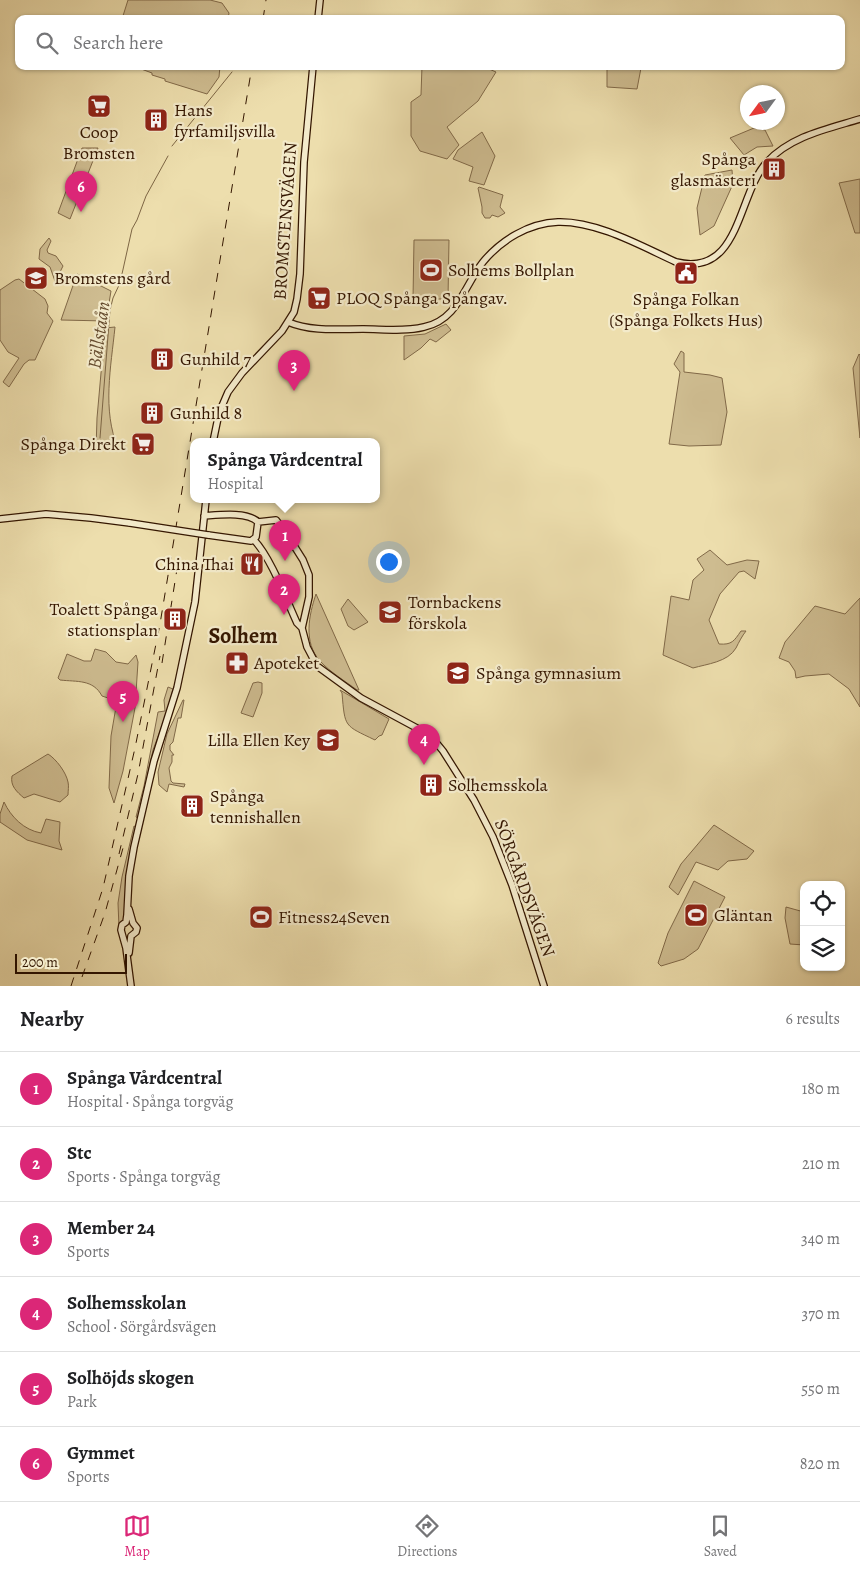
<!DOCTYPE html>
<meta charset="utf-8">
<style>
body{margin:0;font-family:Alegreya,serif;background:#f6f6f6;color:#202124}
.controls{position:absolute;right:15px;bottom:15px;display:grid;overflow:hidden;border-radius:10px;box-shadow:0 1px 4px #0004}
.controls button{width:45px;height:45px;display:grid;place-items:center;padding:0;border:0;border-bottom:1px solid #e0e0e0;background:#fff;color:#202124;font:25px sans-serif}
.compass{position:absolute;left:740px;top:85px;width:45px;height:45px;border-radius:50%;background:#fff;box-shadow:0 1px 4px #0004;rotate:237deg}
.scale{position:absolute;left:15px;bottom:12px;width:112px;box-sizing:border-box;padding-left:5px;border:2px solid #341600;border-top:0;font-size:14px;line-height:18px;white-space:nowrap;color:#341600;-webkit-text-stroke:4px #f3eaca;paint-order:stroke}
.you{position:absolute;left:388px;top:561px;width:18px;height:18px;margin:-12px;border:4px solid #fff;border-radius:50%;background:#1a73e8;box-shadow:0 0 0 8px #1a73e833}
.badge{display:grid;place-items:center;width:32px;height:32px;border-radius:50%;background:#db2777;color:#fff;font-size:16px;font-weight:700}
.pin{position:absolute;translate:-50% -41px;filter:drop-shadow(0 1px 2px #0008)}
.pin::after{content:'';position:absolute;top:26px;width:18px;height:15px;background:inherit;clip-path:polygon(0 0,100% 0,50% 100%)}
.popup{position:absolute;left:190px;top:438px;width:190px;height:65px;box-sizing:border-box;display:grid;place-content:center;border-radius:10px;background:#fff;filter:drop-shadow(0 1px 4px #0005);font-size:16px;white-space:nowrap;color:#757577}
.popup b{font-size:19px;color:#202124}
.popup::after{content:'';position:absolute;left:50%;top:100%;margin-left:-10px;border:10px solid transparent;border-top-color:#fff}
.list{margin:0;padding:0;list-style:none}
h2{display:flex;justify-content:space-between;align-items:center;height:65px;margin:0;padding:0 20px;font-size:21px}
h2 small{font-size:16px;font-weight:400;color:#757577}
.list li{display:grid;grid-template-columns:32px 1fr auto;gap:15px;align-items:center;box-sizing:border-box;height:75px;padding:0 20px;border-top:1px solid #e0e0e0}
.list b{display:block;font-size:19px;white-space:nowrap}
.list p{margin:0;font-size:16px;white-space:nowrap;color:#757577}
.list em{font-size:16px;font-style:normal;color:#757577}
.icon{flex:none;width:28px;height:28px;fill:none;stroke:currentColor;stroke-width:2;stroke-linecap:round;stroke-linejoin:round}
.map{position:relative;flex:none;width:860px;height:986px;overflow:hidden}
.search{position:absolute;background:#fff;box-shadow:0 1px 4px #0004;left:15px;right:15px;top:15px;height:55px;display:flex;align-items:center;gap:12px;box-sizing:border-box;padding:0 18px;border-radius:10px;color:#757577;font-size:19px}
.sheet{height:515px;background:#fff}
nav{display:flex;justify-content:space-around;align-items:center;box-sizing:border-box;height:70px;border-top:1px solid #e0e0e0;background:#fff;font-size:14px;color:#757577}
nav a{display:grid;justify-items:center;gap:2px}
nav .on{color:#db2777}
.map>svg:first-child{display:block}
.green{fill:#cebc90;stroke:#816948}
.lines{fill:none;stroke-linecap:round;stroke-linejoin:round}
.stream{stroke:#7d6544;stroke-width:1}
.secondary-casing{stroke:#341600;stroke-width:8}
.secondary{stroke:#f3eaca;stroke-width:5.5}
.rail{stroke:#341600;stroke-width:1;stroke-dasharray:9 9;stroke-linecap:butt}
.secondary-bridge-casing{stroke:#341600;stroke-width:8;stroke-linecap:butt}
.secondary-bridge{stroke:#f3eaca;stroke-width:5.5}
.labels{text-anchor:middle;stroke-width:4.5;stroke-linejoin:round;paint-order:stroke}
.poi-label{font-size:18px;fill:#341600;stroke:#f3eaca;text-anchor:start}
.street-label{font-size:18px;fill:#341600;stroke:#f3eaca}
.water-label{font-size:19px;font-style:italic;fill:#654b2e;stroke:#f3eaca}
.district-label{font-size:22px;font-weight:bold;fill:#341600;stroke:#f3eaca}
</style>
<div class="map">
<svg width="860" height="986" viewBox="0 0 860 986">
<rect width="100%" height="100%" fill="#eddead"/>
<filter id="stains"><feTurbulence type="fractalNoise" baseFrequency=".004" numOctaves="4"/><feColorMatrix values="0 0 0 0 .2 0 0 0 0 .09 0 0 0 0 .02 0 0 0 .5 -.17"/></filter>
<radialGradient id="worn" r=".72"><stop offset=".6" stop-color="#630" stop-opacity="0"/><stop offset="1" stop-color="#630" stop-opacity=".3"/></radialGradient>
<path class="green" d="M128,0H210L222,3L229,13L228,19H122Z
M133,66H220L219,77L207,94L165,81V79L152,75V73Z
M422,66H482L496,72L478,101L447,127L459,145L447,159L420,151L411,136V102L421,95Z
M640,66L641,68L637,89L607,87V69Z
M754,128L765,130L773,146L757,147L744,155L730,138Z
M482,132L495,156L484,185L469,181L473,167L453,159L458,150Z
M82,148H98L70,219L58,213Z
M732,170L733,184L714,226L700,235L697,208L705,175Z
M860,179V233H855L839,183Z
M479,187L503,195L500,207L505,213L498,217L492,215L490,218H485L482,213V207L478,188Z
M49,238L51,241L47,250L48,253L56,256L63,266L59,274L60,282L56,284L50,267L39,259L40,249Z
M414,240H449L448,299H413Z
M77,274L111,291L106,321L61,320Z
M19,279L45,299L48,306L47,313L53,321L35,360H29L24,364L9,387L3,382L19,358L8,352L0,340V290L15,280Z
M446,324L451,330L436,342L430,339L421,348L404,360V336L425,334Z
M115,327C111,367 102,410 118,448L96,449L97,418L105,328Z
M681,351L684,353V372L710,375L722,378L727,412L721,445L689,446L669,444L680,372L674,364Z
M859,354L860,355V438L853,368Z
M710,550L727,565L747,560L759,561L755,579L744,571L739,572L720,594L709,620L719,644C732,645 734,641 741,631H746C742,636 739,642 736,648C728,662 707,664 693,668L663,655L671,596L689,600L693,580L704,570L697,559Z
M316,594L359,690H357C345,681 330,672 320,661C303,642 309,615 316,594Z
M860,598V707L849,689L829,674L805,676L796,678L795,671L789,662L779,658L785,642L815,606L845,614Z
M348,599L368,622L354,630L348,626L341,609Z
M95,649L106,652L116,662L128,664L136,655L138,662L135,708L123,771L114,803L109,788L111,736L117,701L102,696C93,679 77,682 60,680L58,678L67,654L84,661H91Z
M258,682L262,683V693L253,717L241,713L253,683Z
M168,687L173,689L169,705V707L153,750L138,818L136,817L144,786L158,712L165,711L164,700Z
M340,690L389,719L382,735L379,736L375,740C344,725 345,728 342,693Z
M183,700H184L181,718H178L173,742L170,745V750L174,755H172V762L169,768L171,781L173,783L185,784L184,787L169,784L167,792L159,785L158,772L167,734Z
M48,754C56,759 66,772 68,782C69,786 68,791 68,795L60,802L34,794L24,798C17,792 10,786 12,776Z
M4,802C11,817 24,830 41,833L46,819L60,822L59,841L62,850L27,840L0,822V814Z
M714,825L754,851L747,859L728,861L718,870L696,862L678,895L669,887L681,864Z
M134,826L136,827L128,866L124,920L119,928L118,903L122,877Z
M694,881L725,897L698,949L684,959L661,966L658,963L668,933Z
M786,907L804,912L801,931L804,945L790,944L785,918Z"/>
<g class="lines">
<path class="stream" d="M172,146L232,72
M100,438L110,310L113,298L120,283L132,229L137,220L146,196L168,156"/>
<g class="secondary-casing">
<path id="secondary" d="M318,19L320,0
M288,322C312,332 338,329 363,329C382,329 404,332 424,327C458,320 464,286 483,262C501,240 529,223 558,222C597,221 641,246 676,262C741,278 737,194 767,162C791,136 827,129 860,119
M213,442L219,413L228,392L242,373L282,331L294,312L297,299L300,274L304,162L313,66
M204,516C218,515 247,511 258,522
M0,519L46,514L91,518L130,523
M258,522L276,520L286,533L303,560L309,575V597L302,628L307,647L317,666L361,698L426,733L434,740L443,751L474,800L493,837L512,885L544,986
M208,535L251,541L256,537L258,522
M254,540C271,558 286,599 297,623L302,628
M129,953L131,936L136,932L137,928L133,923L129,909
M131,986L126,948L121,930L122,925L126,922L127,915L129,876L134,847L154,761L177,688L195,602L206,500"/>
</g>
<use href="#secondary" class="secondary"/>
<path class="rail" d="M263,19L266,0
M162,663L177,569
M119,854L138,774L160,656
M82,977L105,913L123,848
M71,986L103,888L135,748L160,624L252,66"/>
<g class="secondary-bridge-casing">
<path id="secondary-bridge" d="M130,523L208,535"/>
</g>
<use href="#secondary-bridge" class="secondary-bridge"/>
</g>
<defs>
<g id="supermarket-square" transform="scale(1.25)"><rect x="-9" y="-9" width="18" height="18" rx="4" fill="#8f2418" stroke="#f3eaca"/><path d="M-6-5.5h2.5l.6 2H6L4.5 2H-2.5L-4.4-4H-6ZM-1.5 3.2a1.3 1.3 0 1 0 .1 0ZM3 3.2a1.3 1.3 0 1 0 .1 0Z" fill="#fff"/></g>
<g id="building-square" transform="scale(1.25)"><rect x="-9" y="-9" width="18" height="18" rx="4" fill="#8f2418" stroke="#f3eaca"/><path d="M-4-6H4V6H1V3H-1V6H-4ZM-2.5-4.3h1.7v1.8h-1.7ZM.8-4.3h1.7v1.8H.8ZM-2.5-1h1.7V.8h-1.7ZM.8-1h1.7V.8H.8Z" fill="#fff"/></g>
<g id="stadium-square" transform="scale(1.25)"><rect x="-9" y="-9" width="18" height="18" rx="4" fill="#8f2418" stroke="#f3eaca"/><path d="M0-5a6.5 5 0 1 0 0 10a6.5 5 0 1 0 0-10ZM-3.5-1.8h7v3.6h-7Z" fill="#fff"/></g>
<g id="civic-square" transform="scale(1.25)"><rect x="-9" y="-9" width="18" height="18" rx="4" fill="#8f2418" stroke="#f3eaca"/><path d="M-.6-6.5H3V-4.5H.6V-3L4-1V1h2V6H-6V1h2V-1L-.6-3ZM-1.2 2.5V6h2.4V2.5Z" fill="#fff"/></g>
<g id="school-square" transform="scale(1.25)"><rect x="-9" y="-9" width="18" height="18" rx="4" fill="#8f2418" stroke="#f3eaca"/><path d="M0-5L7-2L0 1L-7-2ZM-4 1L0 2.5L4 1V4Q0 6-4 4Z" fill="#fff"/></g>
<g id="restaurant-square" transform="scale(1.25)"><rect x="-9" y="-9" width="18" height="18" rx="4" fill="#8f2418" stroke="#f3eaca"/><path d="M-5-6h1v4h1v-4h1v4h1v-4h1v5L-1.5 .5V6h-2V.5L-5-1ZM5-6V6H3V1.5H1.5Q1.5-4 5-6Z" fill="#fff"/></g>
<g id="pharmacy-square" transform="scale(1.25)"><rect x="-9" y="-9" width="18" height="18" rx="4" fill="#8f2418" stroke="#f3eaca"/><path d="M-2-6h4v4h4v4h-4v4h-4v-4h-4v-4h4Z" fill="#fff"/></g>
</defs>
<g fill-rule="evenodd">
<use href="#supermarket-square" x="99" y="106"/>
<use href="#building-square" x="156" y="120"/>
<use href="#building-square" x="774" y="169"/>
<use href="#stadium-square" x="431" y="270"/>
<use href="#civic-square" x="686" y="273"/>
<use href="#school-square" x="36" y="278"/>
<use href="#supermarket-square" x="319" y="298"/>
<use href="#building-square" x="162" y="359"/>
<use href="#building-square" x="152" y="413"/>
<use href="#supermarket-square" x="143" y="444"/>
<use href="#restaurant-square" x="252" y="564"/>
<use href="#school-square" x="390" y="612"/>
<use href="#building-square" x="175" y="619"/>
<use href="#pharmacy-square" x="237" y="663"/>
<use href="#school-square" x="458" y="673"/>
<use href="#school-square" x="328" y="740"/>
<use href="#building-square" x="431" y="785"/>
<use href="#building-square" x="192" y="806"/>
<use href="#stadium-square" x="696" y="915"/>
<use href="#stadium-square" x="261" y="917"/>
</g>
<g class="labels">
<g class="poi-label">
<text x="174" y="116">Hans<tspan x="174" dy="21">fyrfamiljsvilla</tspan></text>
<text x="99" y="138" text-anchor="middle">Coop<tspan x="99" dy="21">Bromsten</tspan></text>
<text x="756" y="165" text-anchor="end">Spånga<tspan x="756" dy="21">glasmästeri</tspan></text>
<text x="448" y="276">Solhems Bollplan</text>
<text x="54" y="284">Bromstens gård</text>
<text x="336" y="304">PLOQ Spånga Spångav.</text>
<text x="686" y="305" text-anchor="middle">Spånga Folkan<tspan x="686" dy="21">(Spånga Folkets Hus)</tspan></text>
<text x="180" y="365">Gunhild 7</text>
<text x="170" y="419">Gunhild 8</text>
<text x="126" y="450" text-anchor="end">Spånga Direkt</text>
<text x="234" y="570" text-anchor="end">China Thai</text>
<text x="408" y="608">Tornbackens<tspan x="408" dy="21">förskola</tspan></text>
<text x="158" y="615" text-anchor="end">Toalett Spånga<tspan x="158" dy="21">stationsplan</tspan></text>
<text x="254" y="669">Apoteket</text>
<text x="476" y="679">Spånga gymnasium</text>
<text x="310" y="746" text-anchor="end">Lilla Ellen Key</text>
<text x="448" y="791">Solhemsskola</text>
<text x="210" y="802">Spånga<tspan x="210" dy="21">tennishallen</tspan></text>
<text x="714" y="921">Gläntan</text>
<text x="278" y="923">Fitness24Seven</text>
</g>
<g class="street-label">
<text transform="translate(285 221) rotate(-86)" y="6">BROMSTENSVÄGEN</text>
<text transform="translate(525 888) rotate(70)" y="6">SÖRGÅRDSVÄGEN</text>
</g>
<g class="water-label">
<text transform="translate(98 335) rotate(-82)" y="7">Bällstaån</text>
</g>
<g class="district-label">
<text x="243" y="643">Solhem</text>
</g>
</g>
<rect width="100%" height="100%" filter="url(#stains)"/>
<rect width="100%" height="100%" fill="url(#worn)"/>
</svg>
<div class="controls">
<button><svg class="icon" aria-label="locate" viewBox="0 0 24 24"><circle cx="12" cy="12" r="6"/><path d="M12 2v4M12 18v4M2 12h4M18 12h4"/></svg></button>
<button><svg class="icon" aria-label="layers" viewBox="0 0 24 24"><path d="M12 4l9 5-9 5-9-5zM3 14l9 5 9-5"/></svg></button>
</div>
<svg class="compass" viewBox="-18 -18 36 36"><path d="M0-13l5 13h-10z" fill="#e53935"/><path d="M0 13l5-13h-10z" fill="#757577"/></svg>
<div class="scale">200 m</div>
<div class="you"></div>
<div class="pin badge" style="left:285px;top:561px">1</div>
<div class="popup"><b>Spånga Vårdcentral</b>Hospital</div>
<div class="pin badge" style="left:284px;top:615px">2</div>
<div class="pin badge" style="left:294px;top:391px">3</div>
<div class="pin badge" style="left:424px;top:765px">4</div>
<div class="pin badge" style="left:123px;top:722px">5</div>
<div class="pin badge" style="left:81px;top:212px">6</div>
<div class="search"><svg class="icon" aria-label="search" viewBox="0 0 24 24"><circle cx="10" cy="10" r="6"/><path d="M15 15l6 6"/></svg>Search here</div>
</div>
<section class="sheet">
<h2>Nearby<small>6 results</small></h2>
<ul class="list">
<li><span class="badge">1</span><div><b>Spånga Vårdcentral</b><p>Hospital · Spånga torgväg</p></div><em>180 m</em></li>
<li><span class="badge">2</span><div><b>Stc</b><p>Sports · Spånga torgväg</p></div><em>210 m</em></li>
<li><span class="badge">3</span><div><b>Member 24</b><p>Sports</p></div><em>340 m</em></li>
<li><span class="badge">4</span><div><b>Solhemsskolan</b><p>School · Sörgårdsvägen</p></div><em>370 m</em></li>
<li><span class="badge">5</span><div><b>Solhöjds skogen</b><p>Park</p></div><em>550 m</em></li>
<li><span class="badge">6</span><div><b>Gymmet</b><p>Sports</p></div><em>820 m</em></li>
</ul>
</section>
<nav>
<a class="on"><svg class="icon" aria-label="map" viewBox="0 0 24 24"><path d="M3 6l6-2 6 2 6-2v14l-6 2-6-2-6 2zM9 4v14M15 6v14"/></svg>Map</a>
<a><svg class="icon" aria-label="directions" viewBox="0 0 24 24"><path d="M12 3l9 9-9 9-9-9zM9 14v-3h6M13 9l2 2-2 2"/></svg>Directions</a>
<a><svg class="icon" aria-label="saved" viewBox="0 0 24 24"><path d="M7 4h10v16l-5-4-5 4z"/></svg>Saved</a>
</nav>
